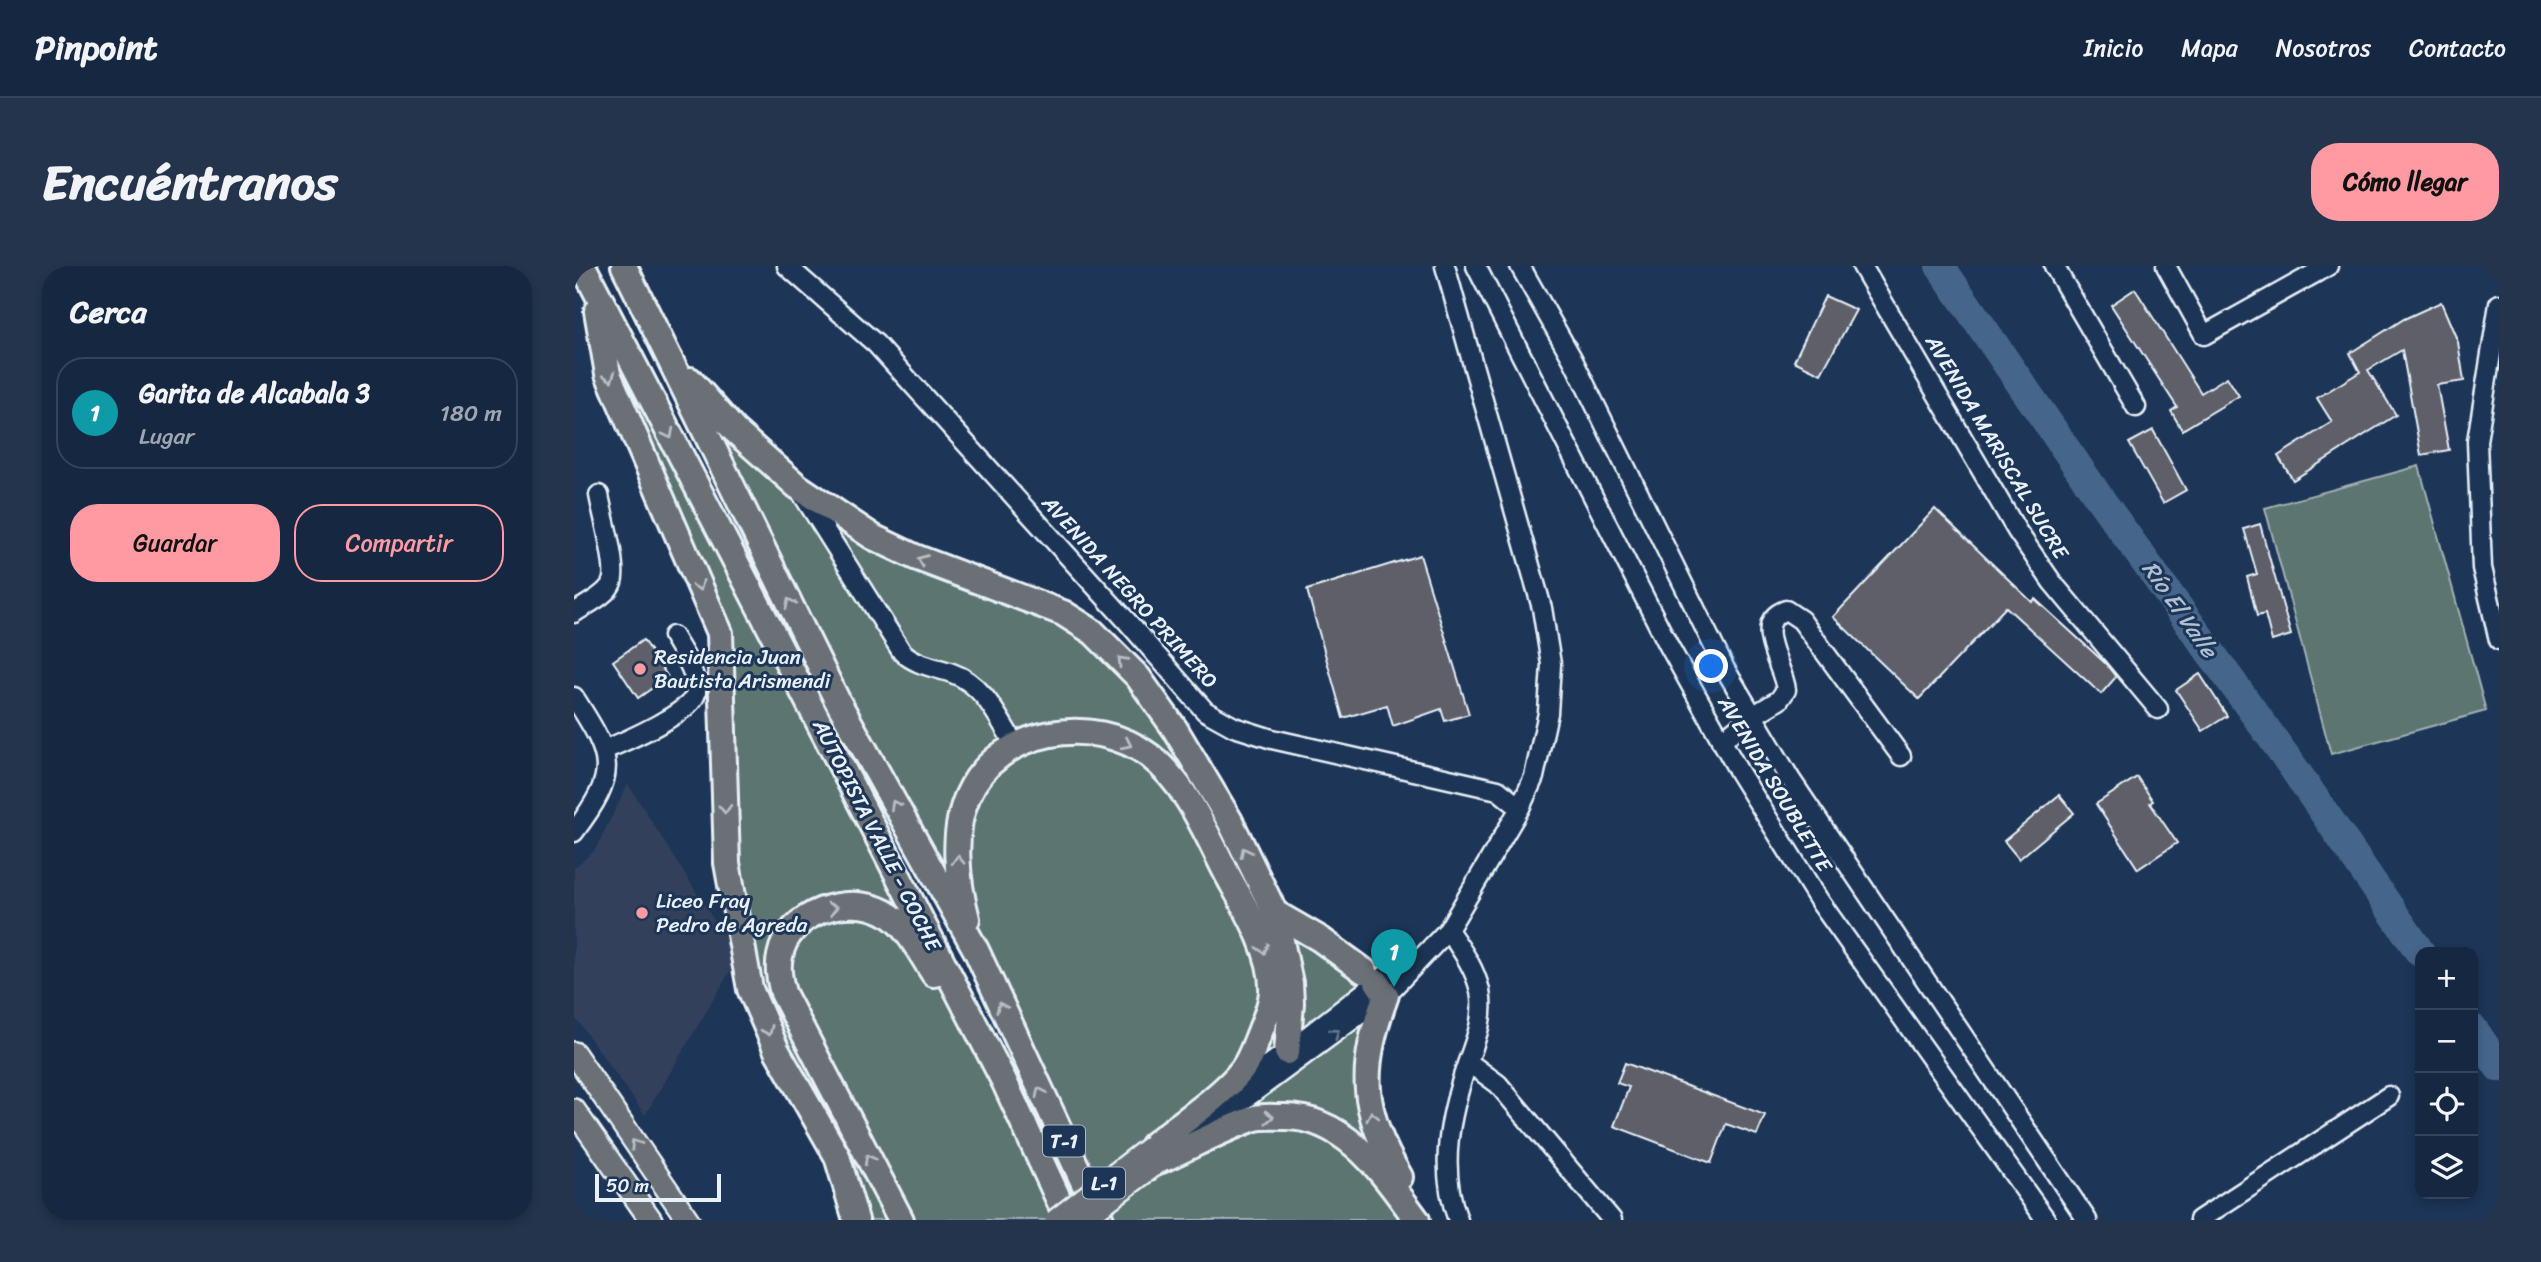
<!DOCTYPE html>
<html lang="es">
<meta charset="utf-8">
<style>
body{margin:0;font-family:Sriracha,sans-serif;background:#23344c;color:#f1f3f6}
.controls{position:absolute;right:21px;bottom:21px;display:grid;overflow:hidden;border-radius:14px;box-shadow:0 4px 10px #0003}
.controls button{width:63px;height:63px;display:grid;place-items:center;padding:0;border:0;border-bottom:2px solid #35445a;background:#162841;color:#f1f3f6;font:35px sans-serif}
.scale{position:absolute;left:21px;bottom:18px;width:126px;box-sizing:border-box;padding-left:7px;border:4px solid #e8f1f8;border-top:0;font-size:19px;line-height:24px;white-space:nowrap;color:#e8f1f8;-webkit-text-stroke:5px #1d3557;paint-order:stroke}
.you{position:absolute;left:1138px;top:401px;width:24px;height:24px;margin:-18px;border:5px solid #fff;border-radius:50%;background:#1a73e8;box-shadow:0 0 0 10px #1a73e833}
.badge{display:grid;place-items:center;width:46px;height:46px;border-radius:50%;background:#ff9aa2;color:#fff;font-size:23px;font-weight:700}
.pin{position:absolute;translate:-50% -58px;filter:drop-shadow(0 2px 4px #0008)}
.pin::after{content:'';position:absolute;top:37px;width:24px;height:21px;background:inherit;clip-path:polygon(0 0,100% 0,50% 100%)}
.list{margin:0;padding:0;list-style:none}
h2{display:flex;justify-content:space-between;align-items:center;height:91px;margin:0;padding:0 28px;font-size:30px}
h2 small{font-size:23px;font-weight:400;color:#9ea6b1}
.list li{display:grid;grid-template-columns:46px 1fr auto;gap:21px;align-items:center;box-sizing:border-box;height:112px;margin:0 14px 14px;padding:0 14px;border:2px solid #35445a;border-radius:28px}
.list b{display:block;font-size:26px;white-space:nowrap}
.list p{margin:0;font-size:23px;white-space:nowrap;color:#9ea6b1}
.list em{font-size:23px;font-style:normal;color:#9ea6b1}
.actions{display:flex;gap:14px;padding:21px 28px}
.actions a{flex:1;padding:16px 0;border:2px solid #ff9aa2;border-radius:28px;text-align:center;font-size:24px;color:#ff9aa2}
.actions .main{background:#ff9aa2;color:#111}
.icon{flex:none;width:38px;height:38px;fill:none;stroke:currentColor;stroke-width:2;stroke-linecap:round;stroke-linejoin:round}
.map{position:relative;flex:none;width:1925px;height:954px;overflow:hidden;border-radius:28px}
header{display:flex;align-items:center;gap:42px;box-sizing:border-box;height:98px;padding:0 35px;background:#162841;border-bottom:2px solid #35445a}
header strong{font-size:33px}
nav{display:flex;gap:38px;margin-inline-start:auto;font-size:24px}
.intro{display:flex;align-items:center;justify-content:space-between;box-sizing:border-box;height:168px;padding:0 42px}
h1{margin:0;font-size:49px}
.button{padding:18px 32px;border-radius:28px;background:#ff9aa2;color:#111;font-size:24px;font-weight:700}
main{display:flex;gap:42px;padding:0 42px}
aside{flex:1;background:#162841;border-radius:28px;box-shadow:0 4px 10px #0003}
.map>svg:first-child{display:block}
.built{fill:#30415c}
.green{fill:#5c7470;stroke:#a2b2b4;stroke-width:2}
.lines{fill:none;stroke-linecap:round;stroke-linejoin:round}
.river{stroke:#45658a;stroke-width:30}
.building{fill:#5e5e69;stroke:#e8f1f8;stroke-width:2}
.minor-casing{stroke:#e8f1f8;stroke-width:23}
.major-casing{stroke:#e8f1f8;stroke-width:26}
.highway-casing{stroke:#e8f1f8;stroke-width:30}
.minor{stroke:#1d3557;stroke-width:18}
.major{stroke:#6a7074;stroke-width:21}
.highway{stroke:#6a7074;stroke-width:24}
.major-bridge-casing{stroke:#e8f1f8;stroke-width:26;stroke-linecap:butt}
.major-bridge{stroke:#6a7074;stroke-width:21}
.oneway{stroke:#b6bdc3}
.oneway2{stroke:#64778f}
.poi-dot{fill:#ff9aa2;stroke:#1d3557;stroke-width:2.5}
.labels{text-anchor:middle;stroke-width:6;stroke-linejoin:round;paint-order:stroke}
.shield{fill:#1d3557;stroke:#abb9c8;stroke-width:2}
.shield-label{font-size:19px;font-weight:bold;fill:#e8f1f8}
.street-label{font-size:21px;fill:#e8f1f8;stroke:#1d3557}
.poi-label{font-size:21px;fill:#e8f1f8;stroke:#1d3557;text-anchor:start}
.water-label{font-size:23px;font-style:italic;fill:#afc0d2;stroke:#1d3557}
</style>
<header>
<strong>Pinpoint</strong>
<nav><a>Inicio</a><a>Mapa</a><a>Nosotros</a><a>Contacto</a></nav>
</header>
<div class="intro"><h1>Encuéntranos</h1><a class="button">Cómo llegar</a></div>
<main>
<aside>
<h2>Cerca<small></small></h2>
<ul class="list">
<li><span class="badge" style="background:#0f9aa8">1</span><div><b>Garita de Alcabala 3</b><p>Lugar</p></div><em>180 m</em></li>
</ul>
<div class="actions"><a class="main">Guardar</a><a>Compartir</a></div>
</aside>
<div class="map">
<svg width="1925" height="954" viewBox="0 0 1925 954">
<rect width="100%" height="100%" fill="#1d3557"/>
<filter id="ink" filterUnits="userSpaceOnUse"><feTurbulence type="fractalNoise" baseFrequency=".0143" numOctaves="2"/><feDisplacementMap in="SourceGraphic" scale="14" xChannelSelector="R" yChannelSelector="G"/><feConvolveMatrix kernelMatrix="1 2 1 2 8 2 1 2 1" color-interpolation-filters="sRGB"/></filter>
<g filter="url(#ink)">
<path class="built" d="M54,518L164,692L71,849L0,750V602L21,584Z"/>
<path class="green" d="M19,20L494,954H282L176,723L146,367L34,108Z
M91,84L264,246L489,347L550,395L701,647L790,705L799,857L851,954H527Z
M1845,200L1912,445L1757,488L1691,242Z"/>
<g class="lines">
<path class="river" d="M1366,0L1526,233L1714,494L1846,686
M1899,763L1925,801"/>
</g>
<path class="building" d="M1561,23L1627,127L1653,111L1665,130L1608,164L1597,145L1603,141L1537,39Z
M1251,30L1282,44L1247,108L1220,95Z
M1867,36L1884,76L1890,115L1863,119L1875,184L1847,189L1828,84L1794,104L1822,149L1719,214L1704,190L1758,156L1743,132L1786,106L1776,87L1830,53Z
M1579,164L1612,224L1589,237L1555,177Z
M1361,243L1458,336L1461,333L1531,397L1542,411L1527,428L1432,341L1345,433L1259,351Z
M1686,258L1717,369L1698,375L1691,348L1683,350L1673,311L1683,308L1670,263Z
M846,289L895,448L871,455L867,443L819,460L813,439L769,452L733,324Z
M69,374L94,411L64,432L39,395Z
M1626,408L1653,450L1629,465L1602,424Z
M1563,511L1579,535L1576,537L1603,577L1564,603L1522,538Z
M1485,529L1500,547L1445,593L1430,575Z
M1051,797L1191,849L1183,869L1152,858L1137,897L1040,860L1055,821L1043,817Z"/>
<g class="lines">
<g class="minor-casing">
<path id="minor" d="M213,0L302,78L551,353L631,445L660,461L698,473L924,524L946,542
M902,0L1095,380L1165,506L1246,636L1472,954
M946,0L999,94L1151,403L1217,514L1513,954
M1288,0L1443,265L1478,316L1584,443
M1480,0L1562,141
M1592,0L1630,69L1754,0
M1925,38L1903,175L1908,302L1925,374
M227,226L328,386C342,399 361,401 378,407C410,418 424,452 441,479
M0,347C11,339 34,329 38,316C44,301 28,247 25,229
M0,431C40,493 45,506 0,566
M1147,475L1177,451L1205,434L1212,424C1210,400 1176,356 1212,344L1227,354L1327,490
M30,484C47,477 122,445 122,426C123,406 109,388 99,370
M874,664C887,683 901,702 906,725C911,752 902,773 893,798C876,849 864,902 884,954
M894,796L924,818L1038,954
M660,823L713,786L816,706L838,693
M622,869L812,729L874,664L946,542L960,511L974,447L977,398L968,342L871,0
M1625,954L1815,830"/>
</g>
<g class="major-casing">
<path id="major" d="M0,787L114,954
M0,844L77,954"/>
</g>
<g class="highway-casing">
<path id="highway" d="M9,0L430,815L494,954
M50,0L263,434L402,684L527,954
M23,45L34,108L146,367L153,597L176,723L203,785L263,890L282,954
M116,114L160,164L223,220L299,271L341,291L489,347L519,366L564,411L601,463L656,555L701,647L716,717L717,737L713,786
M701,647L746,673L790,705
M393,653C383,615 377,566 394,529C424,462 520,447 576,490C613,519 632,567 653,608C671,641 700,687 698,726C697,740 691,753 686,766C681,778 676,794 668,804C649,829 604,859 579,879
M803,716L812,729C785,802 786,844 826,911
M587,894C618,880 649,863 681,852C689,850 699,851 708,851C771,849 809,908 843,954
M327,954L209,727C206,715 203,703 206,690C214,646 274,627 310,646C333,658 346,687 360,708"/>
</g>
<use href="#minor" class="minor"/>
<use href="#major" class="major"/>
<use href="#highway" class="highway"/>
<g class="major-bridge-casing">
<path id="major-bridge" d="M482,954L579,879
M507,954L587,894"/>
</g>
<use href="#major-bridge" class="major-bridge"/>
</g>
<defs><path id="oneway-chevron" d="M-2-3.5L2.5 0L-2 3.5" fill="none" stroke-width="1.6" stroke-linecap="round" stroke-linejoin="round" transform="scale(1.75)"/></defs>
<g class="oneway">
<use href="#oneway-chevron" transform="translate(36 111) rotate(72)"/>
<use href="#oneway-chevron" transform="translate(95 168) rotate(63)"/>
<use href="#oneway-chevron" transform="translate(348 294) rotate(-158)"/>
<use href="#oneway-chevron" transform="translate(125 320) rotate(67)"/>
<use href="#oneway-chevron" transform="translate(216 337) rotate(-116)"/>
<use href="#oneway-chevron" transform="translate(548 395) rotate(-134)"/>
<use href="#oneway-chevron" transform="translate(553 478) rotate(26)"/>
<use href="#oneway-chevron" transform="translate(321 539) rotate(-119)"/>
<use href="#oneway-chevron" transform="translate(151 543) rotate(88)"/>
<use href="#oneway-chevron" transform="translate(671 586) rotate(-116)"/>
<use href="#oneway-chevron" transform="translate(384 594) rotate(-92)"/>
<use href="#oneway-chevron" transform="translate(259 642) rotate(-15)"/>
<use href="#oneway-chevron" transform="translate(689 683) rotate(72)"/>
<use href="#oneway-chevron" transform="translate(427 741) rotate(-114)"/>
<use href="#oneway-chevron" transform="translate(194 765) rotate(66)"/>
<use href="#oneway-chevron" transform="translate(466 826) rotate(-116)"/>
<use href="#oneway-chevron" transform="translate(798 850) rotate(-103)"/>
<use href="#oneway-chevron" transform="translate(695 851) rotate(-2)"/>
<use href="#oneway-chevron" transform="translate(61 878) rotate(-124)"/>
<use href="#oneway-chevron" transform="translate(295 893) rotate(-118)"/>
</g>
<use class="oneway2" href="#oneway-chevron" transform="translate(761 767) rotate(-36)"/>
</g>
<g class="poi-dot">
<circle cx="66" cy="403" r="7"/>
<circle cx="68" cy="647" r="7"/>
</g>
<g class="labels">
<g class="shield">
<rect x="469" y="859.5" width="42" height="31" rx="5"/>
<rect x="509" y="901.5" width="42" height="31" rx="5"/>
</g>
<g class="shield-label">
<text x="490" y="882">T-1</text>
<text x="530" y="924">L-1</text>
</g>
<g class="street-label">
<text transform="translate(1423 181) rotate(59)" y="7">AVENIDA MARISCAL SUCRE</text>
<text transform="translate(556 326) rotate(48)" y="7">AVENIDA NEGRO PRIMERO</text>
<text transform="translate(1201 518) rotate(59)" y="7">AVENIDA SOUBLETTE</text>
<text transform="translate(303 569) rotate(63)" y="7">AUTOPISTA VALLE - COCHE</text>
</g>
<g class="poi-label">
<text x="80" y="398">Residencia Juan<tspan x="80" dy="24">Bautista Arismendi</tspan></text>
<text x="82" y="642">Liceo Fray<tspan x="82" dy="24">Pedro de Agreda</tspan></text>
</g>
<g class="water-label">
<text transform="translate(1606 343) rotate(55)" y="8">Río El Valle</text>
</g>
</g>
</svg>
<div class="controls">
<button>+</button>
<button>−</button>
<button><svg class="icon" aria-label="locate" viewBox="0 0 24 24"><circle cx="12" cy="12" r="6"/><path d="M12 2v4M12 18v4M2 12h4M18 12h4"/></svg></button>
<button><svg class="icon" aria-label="layers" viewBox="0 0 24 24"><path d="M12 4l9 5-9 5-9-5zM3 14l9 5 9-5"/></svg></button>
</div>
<div class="scale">50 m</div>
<div class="you"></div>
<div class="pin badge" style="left:820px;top:721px;background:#0f9aa8">1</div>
</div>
</main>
